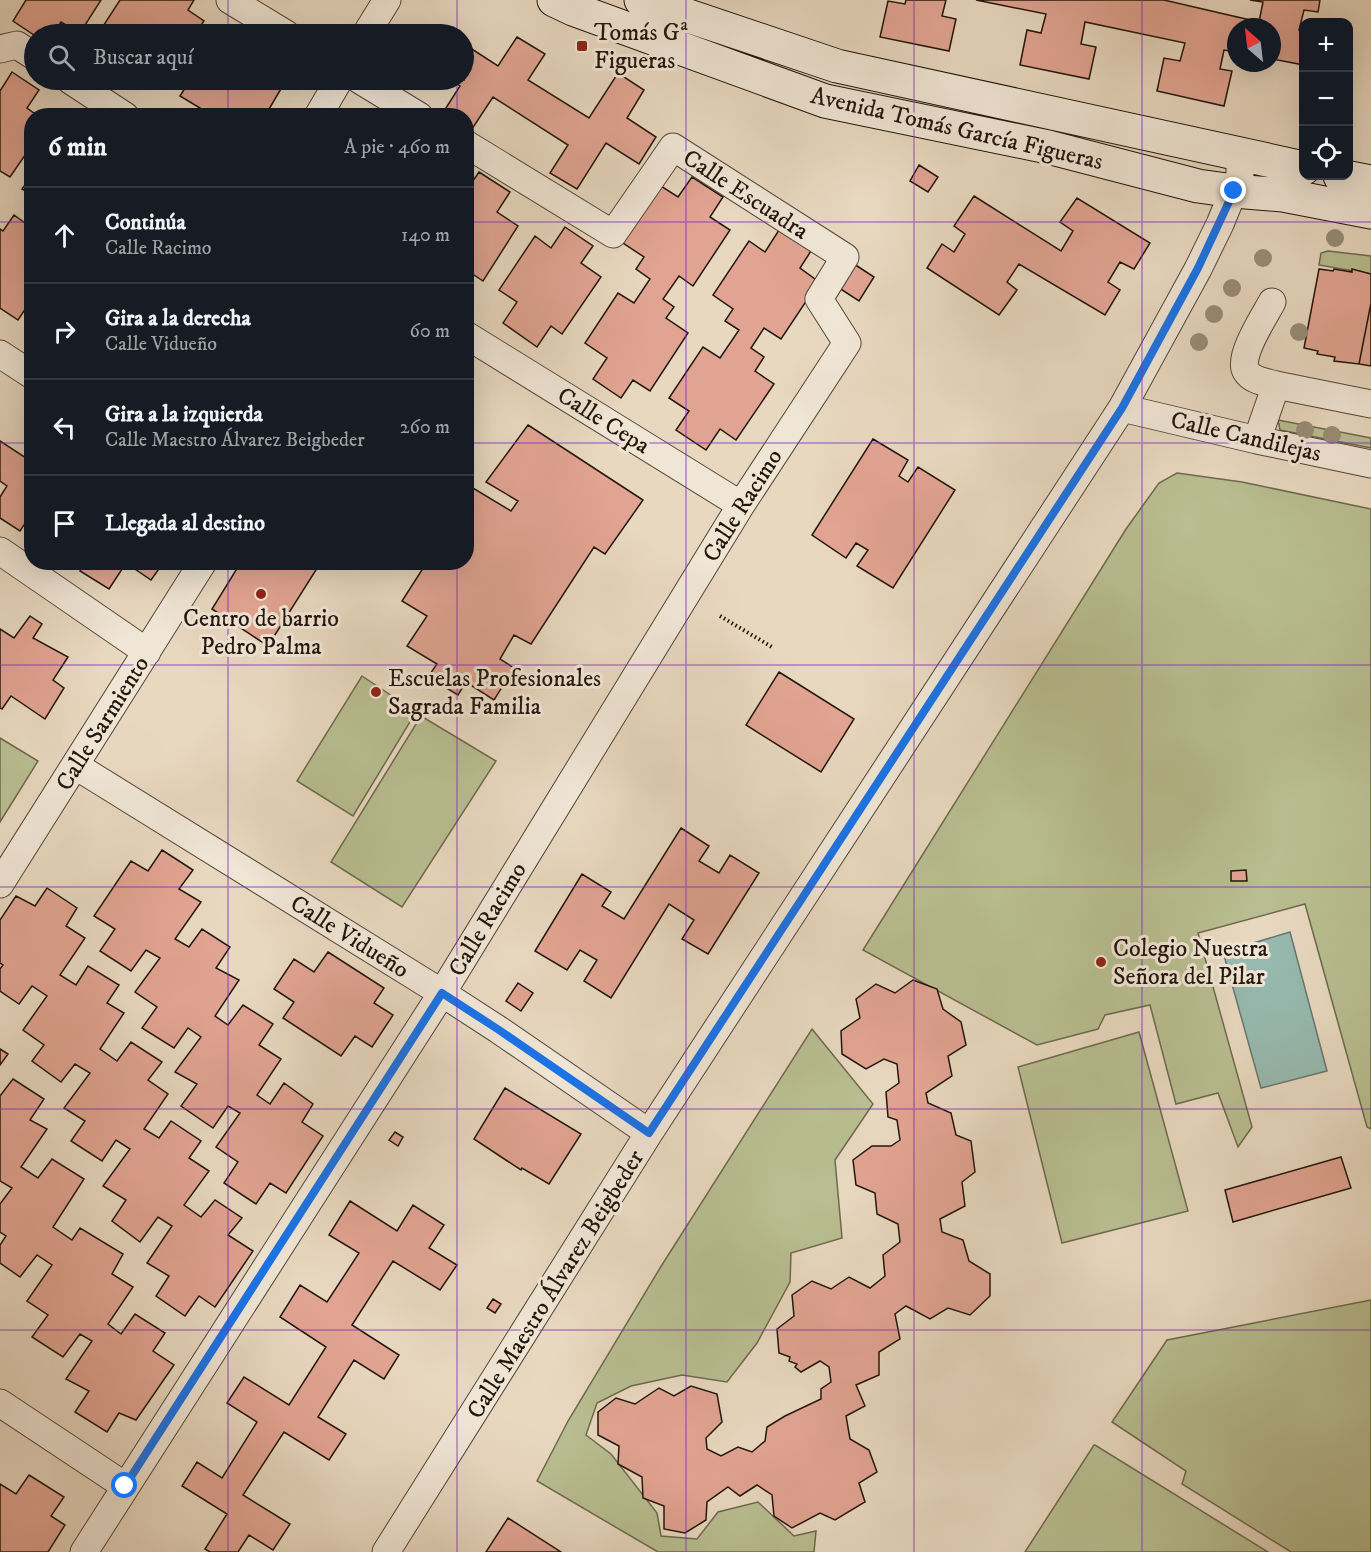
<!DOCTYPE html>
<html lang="es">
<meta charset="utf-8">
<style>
body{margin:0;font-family:"IM FELL DW Pica",serif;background:#20242c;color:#f1f3f6}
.controls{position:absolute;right:18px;top:18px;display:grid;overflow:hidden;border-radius:12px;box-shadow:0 6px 24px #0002}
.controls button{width:54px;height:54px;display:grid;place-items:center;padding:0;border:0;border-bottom:2px solid #363941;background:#171b24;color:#f1f3f6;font:30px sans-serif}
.compass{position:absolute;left:1227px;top:18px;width:54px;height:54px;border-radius:50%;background:#171b24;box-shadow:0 6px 24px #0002;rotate:332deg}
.stop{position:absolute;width:18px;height:18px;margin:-14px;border:4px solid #1a73e8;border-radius:50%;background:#fff}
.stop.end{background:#1a73e8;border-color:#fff;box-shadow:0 2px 6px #0008}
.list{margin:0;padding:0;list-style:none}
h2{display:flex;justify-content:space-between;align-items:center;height:78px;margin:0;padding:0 24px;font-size:26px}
h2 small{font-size:20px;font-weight:400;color:#9ea1a6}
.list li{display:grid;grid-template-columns:39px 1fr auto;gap:18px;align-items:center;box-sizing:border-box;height:96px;padding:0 24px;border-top:2px solid #363941}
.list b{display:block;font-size:22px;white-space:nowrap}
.list p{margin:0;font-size:20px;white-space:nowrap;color:#9ea1a6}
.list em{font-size:20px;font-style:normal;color:#9ea1a6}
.icon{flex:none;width:33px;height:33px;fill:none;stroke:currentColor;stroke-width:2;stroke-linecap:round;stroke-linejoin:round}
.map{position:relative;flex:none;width:1371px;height:1552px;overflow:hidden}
.search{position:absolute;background:#171b24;box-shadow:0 6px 24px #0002;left:24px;top:24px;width:450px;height:66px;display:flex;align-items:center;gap:15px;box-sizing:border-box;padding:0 21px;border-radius:33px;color:#9ea1a6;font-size:22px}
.panel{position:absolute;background:#171b24;box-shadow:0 6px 24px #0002;left:24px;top:108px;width:450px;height:462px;border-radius:24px}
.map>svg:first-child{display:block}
.green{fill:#b8be91;stroke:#6d6a4e;stroke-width:1.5}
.water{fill:#97bab0;stroke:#68786e;stroke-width:1.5}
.building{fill:#e1a492;stroke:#22150c;stroke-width:1.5}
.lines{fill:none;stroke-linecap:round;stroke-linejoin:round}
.street-casing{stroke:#544639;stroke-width:29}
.secondary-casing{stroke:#22150c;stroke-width:35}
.path{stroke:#22150c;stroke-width:4;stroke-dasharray:1.5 3;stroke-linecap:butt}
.street{stroke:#f0e6d6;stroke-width:27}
.secondary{stroke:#f0e6d6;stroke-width:33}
.tree{fill:#988d77}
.route{stroke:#1a73e8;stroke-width:8}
.grid{fill:none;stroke:#7b2cbf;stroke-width:1.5;stroke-opacity:0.55}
.poi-dot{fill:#8f2418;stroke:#f0e6d6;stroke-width:2}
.labels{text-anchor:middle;stroke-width:6;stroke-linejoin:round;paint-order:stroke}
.poi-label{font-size:24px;fill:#22150c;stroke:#f0e6d6;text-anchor:start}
.street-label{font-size:24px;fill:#22150c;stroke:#f0e6d6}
</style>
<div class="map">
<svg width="1371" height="1552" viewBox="0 0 1371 1552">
<rect width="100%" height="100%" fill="#e8d8c0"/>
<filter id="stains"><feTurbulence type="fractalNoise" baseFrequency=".00333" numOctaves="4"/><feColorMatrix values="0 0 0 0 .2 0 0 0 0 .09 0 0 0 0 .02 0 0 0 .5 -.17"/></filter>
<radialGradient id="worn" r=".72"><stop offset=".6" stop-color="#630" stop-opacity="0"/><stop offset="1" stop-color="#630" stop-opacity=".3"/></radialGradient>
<path class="green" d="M1328,251L1371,256V274L1319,265L1321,253Z
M1278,420L1371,438V448L1280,430Z
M1177,473L1242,482L1371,509V1129L1367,1127L1305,904L1198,933L1252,1127L1238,1147L1218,1093L1176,1104L1150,1005L1105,1015L1098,1029L1037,1045L863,950L1126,529L1159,483Z
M362,676L416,712L353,816L297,781Z
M421,716L496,761L402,907L331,862Z
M0,738L38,761L0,822Z
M812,1029L873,1104L835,1160L842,1238L791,1253L790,1282L757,1343L727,1382L682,1375L631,1386L597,1403L586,1435L611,1454L657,1513L661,1536L697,1539L718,1512L758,1502L794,1536L816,1531L814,1552H658L537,1481L568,1421L660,1268Z
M1139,1032L1188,1211L1062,1243L1018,1067Z
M1371,1300V1552H1291L1182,1484L1186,1471L1112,1422L1167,1340Z
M1094,1445H1095L1268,1552H1025Z"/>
<path class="water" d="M1290,932L1327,1071L1261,1088L1223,952Z"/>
<path class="building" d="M26,0H101L80,33L61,22L53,34L34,35L13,21Z
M120,0H194L188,10L204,21L195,34H98Z
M906,0H946L942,16L956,19L949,51L880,37L888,1L905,4Z
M976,0H1164L1259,22L1263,2L1250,0H1320L1318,12L1304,10L1299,30H1304V65L1272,59V27H1236V52L1224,50L1220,69L1232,71L1224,106L1157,91L1164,58L1180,61L1185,43L1085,22L1081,44L1096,47L1089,79L1020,65L1027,30L1041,33L1046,14Z
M517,37L545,54L528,80L589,118L618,73L644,90L627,118L656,137L639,164L606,143L577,189L550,173L568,145L493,97L472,129L466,125V116H451L444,111L460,86L451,80H464V44L498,66Z
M12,72L39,90L27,108L38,116H32V145L10,177L0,171V91Z
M119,80H138L133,88Z
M190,80H281L285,82L265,116H195L200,108L180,96Z
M919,165L938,177L928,192L910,181Z
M479,172L510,192L497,212L518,226L483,281L468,271L466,272V191Z
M32,175V195L22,189Z
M692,177L723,197L710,217L730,230L693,286L679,276L663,299L674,307L666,318L688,333L650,391L633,380L621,398L593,379L607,358L585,343L618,293L634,303L650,279L636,269L644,257L623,243L661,186L678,197Z
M974,196L1061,251L1073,231L1060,222L1077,198L1150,243L1134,269L1120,262L1108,282L1120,290L1105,315L1019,264L1007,282L1017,290L999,315L927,268L942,244L954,252L965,234L954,226Z
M32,212V299L18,320L0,308V229L3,231L14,215L25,223Z
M565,227L593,246L581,263L601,277L562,334L551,326L537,347L503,323L517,302L499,290L535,236L551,248Z
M779,230L811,251L800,268L819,282L781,339L764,328L751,348L764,357L755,371L774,384L736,440L720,429L706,450L676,430L689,411L669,398L703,347L720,358L739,330L725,321L733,309L713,295L749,241L765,252Z
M851,262L874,277L859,301L836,286Z
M1319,269L1333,271L1334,269L1352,272V269L1371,274V303L1359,364L1334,361L1335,357L1317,354L1318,351L1304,348Z
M1371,303V366L1359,364Z
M528,425L643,500L605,554L594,547L531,644L514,635L500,659L514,668L494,700L466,682L458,695L428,677L437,664L407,646L427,616L402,601L427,562H466V499L473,488L511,511L518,501L486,482Z
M873,439L908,460L899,476L908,482L918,467L955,490L893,588L857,566L868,550L856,543L846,558L812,535Z
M0,441L29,460L32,456V513L20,531L0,518V497L7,486L0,481Z
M85,562H164L151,580L126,563L109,589L80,571Z
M241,562H321L268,646L212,609Z
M30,616L42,624L33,638L68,657L53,680L64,688L45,719L11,696L2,709L0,708V629L14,638Z
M779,672L854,719L821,772L746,725Z
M681,828L709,846L699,861L719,873L730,855L759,873L708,954L682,939L694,920L669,904L611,998L584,981L597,960L580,950L567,970L535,951L582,874L611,892L602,906L624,919Z
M162,850L193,870L179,889L201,902L175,939L189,947L202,929L230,947L216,968L239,980L215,1016L228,1025L243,1005L273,1024L259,1045L281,1059L257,1095L270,1104L284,1083L313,1104L302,1122L323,1136L286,1193L270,1183L256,1204L224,1183L238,1162L216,1147L240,1113L228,1106L213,1128L181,1106L197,1084L175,1072L201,1037L188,1028L174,1048L142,1028L157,1007L135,992L160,958L146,950L131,971L100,951L115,929L94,916L131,861L148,871Z
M1246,870L1247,881H1231V871Z
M47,888L77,908L66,926L85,938L60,975L76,985L88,966L119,985L107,1003L124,1013L100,1049L117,1061L131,1042L162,1062L148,1080L168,1094L144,1129L159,1138L171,1121L201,1141L189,1158L209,1171L184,1205L201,1217L215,1200L242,1218L228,1235L253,1251L215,1307L199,1296L185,1316L156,1296L169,1276L147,1263L172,1226L158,1217L140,1242L112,1221L126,1200L103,1186L130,1149L116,1140L102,1161L71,1141L85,1121L64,1108L90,1073L75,1064L61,1082L32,1061L44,1045L23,1030L47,996L32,986L19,1004L0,991V969L3,965L0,963V920L16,896L35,906Z
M328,952L384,988L374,1003L393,1015L372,1047L355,1036L341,1056L283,1018L294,1002L274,989L294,959L314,972Z
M913,980L937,989L943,1009L961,1022L966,1045L948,1056L952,1076L926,1093L928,1103L951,1113L956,1135L971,1141L975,1172L962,1182L965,1206L940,1219L942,1232L963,1240L969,1261L990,1274V1296L970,1315L948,1308L930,1319L906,1306L895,1314L900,1339L879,1352V1375L856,1385L865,1406L846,1416L850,1439L869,1450L877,1472L859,1483L865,1502L835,1520L820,1513L792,1528L774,1516L772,1495L757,1485L740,1496L728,1487L707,1502L706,1520L685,1533L664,1529V1506L643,1498L642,1477L618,1464L619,1446L598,1435V1412L616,1398L635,1404L659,1388L674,1396L691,1386L717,1394L722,1422L706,1438L707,1449L721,1456L738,1447L752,1452L765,1441L767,1427L785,1416L821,1399V1389L831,1382L829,1367L820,1361L801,1372L795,1367L797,1364L789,1361L790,1357L779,1353L777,1329L794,1316L792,1295L812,1281L831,1289L849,1277L870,1288L885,1276L883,1255L900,1242L898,1224L877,1214L875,1193L856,1185L853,1160L872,1146H891L900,1140L897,1120L888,1117L886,1092L899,1083L897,1064L884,1059L866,1069L842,1054L841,1031L860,1018L856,999L876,984L895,993Z
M518,983L533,993L521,1011L506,1001Z
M0,1049L8,1054L0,1065Z
M13,1079L44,1099L30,1120L47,1129L21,1167L38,1178L52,1159L84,1179L53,1227L72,1240L80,1228L123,1254L112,1274L133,1287L108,1324L121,1334L135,1314L165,1333L153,1351L174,1365L136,1420L119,1413L107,1432L75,1412L89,1391L66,1379L92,1341L80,1334L63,1357L32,1337L48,1315L27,1301L52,1265L37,1255L20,1277L0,1263V1245L6,1236L0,1232V1204L12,1188L0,1181V1096Z
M505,1088L581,1134L549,1184L522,1168L521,1170L474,1139Z
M395,1132L403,1137L398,1146L389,1140Z
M1341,1157L1351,1188L1233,1222L1225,1190Z
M350,1201L397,1231L413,1205L444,1225L429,1248L457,1265L440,1290L393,1261L352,1325L399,1355L384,1379L354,1360L318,1417L346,1434L329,1460L284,1432L243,1495L290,1524L273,1550L249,1535L238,1552H210L205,1549L227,1514L182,1486L197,1462L222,1478L257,1422L227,1403L244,1377L289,1405L326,1347L280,1317L300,1285L327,1302L359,1253L329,1235Z
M493,1299L501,1304L495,1313L487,1308Z
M29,1475L64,1497L51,1516L65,1525L48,1552H0V1484L16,1494Z
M508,1518L561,1552H486Z"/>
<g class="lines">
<g class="street-casing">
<path id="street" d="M230,0L286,34
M366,34L387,0
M0,49L17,45L34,56
M70,80L125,116
M360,80L419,116
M318,116L339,80
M1272,302C1265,315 1237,358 1246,371C1252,381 1266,382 1276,385
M466,335L741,505
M0,354L32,375
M1122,408L1257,440L1371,464
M1257,440L1276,385L1371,404
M0,551L147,652
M76,766L442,993L499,1030L649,1133
M0,884L203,562
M0,1403L125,1486
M84,1552L442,993L741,505L847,343L819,299L845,257L673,147L613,234L466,144
M386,1552L649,1133L1122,408L1198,269L1220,224L1240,175V161L1232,152"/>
</g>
<g class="secondary-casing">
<path id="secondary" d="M554,0L573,9L825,101L1048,147L1198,186L1234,191L1283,195L1371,212
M641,0L837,66L1304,168
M1340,176L1371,182"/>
</g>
<path class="path" d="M720,616L772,647"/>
<use href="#street" class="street"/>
<use href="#secondary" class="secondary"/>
</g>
<g class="tree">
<circle cx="1335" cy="238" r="9"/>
<circle cx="1263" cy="258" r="9"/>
<circle cx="1232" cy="288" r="9"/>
<circle cx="1214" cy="314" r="9"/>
<circle cx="1299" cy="332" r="9"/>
<circle cx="1199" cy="342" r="9"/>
<circle cx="1305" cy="430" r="9"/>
<circle cx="1332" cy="435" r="9"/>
</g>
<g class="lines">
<path class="route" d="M125,1486L442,993L499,1030L649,1133L1122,408L1198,268L1234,191"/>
</g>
<path class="grid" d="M228,0V34M457,0V34M686,0V1552M914,0V1552M1142,0V1552M228,80V116M457,80V116M0,222H32M466,222H1371M0,443H32M466,443H1371M228,562V1552M457,562V1552M0,665H1371M0,887H1371M0,1109H1371M0,1330H1371"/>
<g class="poi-dot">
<rect x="576" y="40" width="12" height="12" rx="3"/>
<circle cx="261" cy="594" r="6"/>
<circle cx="376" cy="692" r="6"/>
<circle cx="1101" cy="962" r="6"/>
</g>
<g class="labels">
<g class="poi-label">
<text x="594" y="40">Tomás Gª<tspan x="594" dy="28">Figueras</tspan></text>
<text x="261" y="626" text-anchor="middle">Centro de barrio<tspan x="261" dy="28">Pedro Palma</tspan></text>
<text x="388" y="686">Escuelas Profesionales<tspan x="388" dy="28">Sagrada Familia</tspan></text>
<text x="1113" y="956">Colegio Nuestra<tspan x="1113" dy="28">Señora del Pilar</tspan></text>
</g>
<g class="street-label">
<text transform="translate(957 128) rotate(13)" y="8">Avenida Tomás García Figueras</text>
<text transform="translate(746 194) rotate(33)" y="8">Calle Escuadra</text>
<text transform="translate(604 420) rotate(32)" y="8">Calle Cepa</text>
<text transform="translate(1246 436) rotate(13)" y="8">Calle Candilejas</text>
<text transform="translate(742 505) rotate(-58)" y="8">Calle Racimo</text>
<text transform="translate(102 723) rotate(-58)" y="8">Calle Sarmiento</text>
<text transform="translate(487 919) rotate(-59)" y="8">Calle Racimo</text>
<text transform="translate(350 936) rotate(32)" y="8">Calle Vidueño</text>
<text transform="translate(555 1284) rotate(-58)" y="8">Calle Maestro Álvarez Beigbeder</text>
</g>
</g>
<rect width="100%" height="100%" filter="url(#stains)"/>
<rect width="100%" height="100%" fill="url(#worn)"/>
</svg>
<div class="controls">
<button>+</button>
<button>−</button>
<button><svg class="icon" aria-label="locate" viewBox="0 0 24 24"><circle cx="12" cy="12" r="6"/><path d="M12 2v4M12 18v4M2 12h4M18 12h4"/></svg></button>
</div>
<svg class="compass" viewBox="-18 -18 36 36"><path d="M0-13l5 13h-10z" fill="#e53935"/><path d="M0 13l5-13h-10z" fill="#9ea1a6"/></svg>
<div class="stop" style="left:125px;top:1486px"></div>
<div class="stop end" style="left:1234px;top:191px"></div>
<div class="search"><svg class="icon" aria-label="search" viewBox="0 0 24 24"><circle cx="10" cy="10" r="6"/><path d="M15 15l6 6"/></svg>Buscar aquí</div>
<section class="panel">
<h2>6 min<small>A pie · 460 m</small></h2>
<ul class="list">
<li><svg class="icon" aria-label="ahead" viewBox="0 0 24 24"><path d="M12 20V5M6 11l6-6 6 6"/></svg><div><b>Continúa</b><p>Calle Racimo</p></div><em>140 m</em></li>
<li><svg class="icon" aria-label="right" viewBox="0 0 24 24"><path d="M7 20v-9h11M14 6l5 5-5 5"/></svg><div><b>Gira a la derecha</b><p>Calle Vidueño</p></div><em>60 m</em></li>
<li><svg class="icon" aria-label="left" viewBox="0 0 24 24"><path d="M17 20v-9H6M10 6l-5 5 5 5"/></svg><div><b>Gira a la izquierda</b><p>Calle Maestro Álvarez Beigbeder</p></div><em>260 m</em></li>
<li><svg class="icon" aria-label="arrive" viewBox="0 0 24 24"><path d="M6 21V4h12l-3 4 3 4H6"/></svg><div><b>Llegada al destino</b></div></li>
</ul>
</section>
</div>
